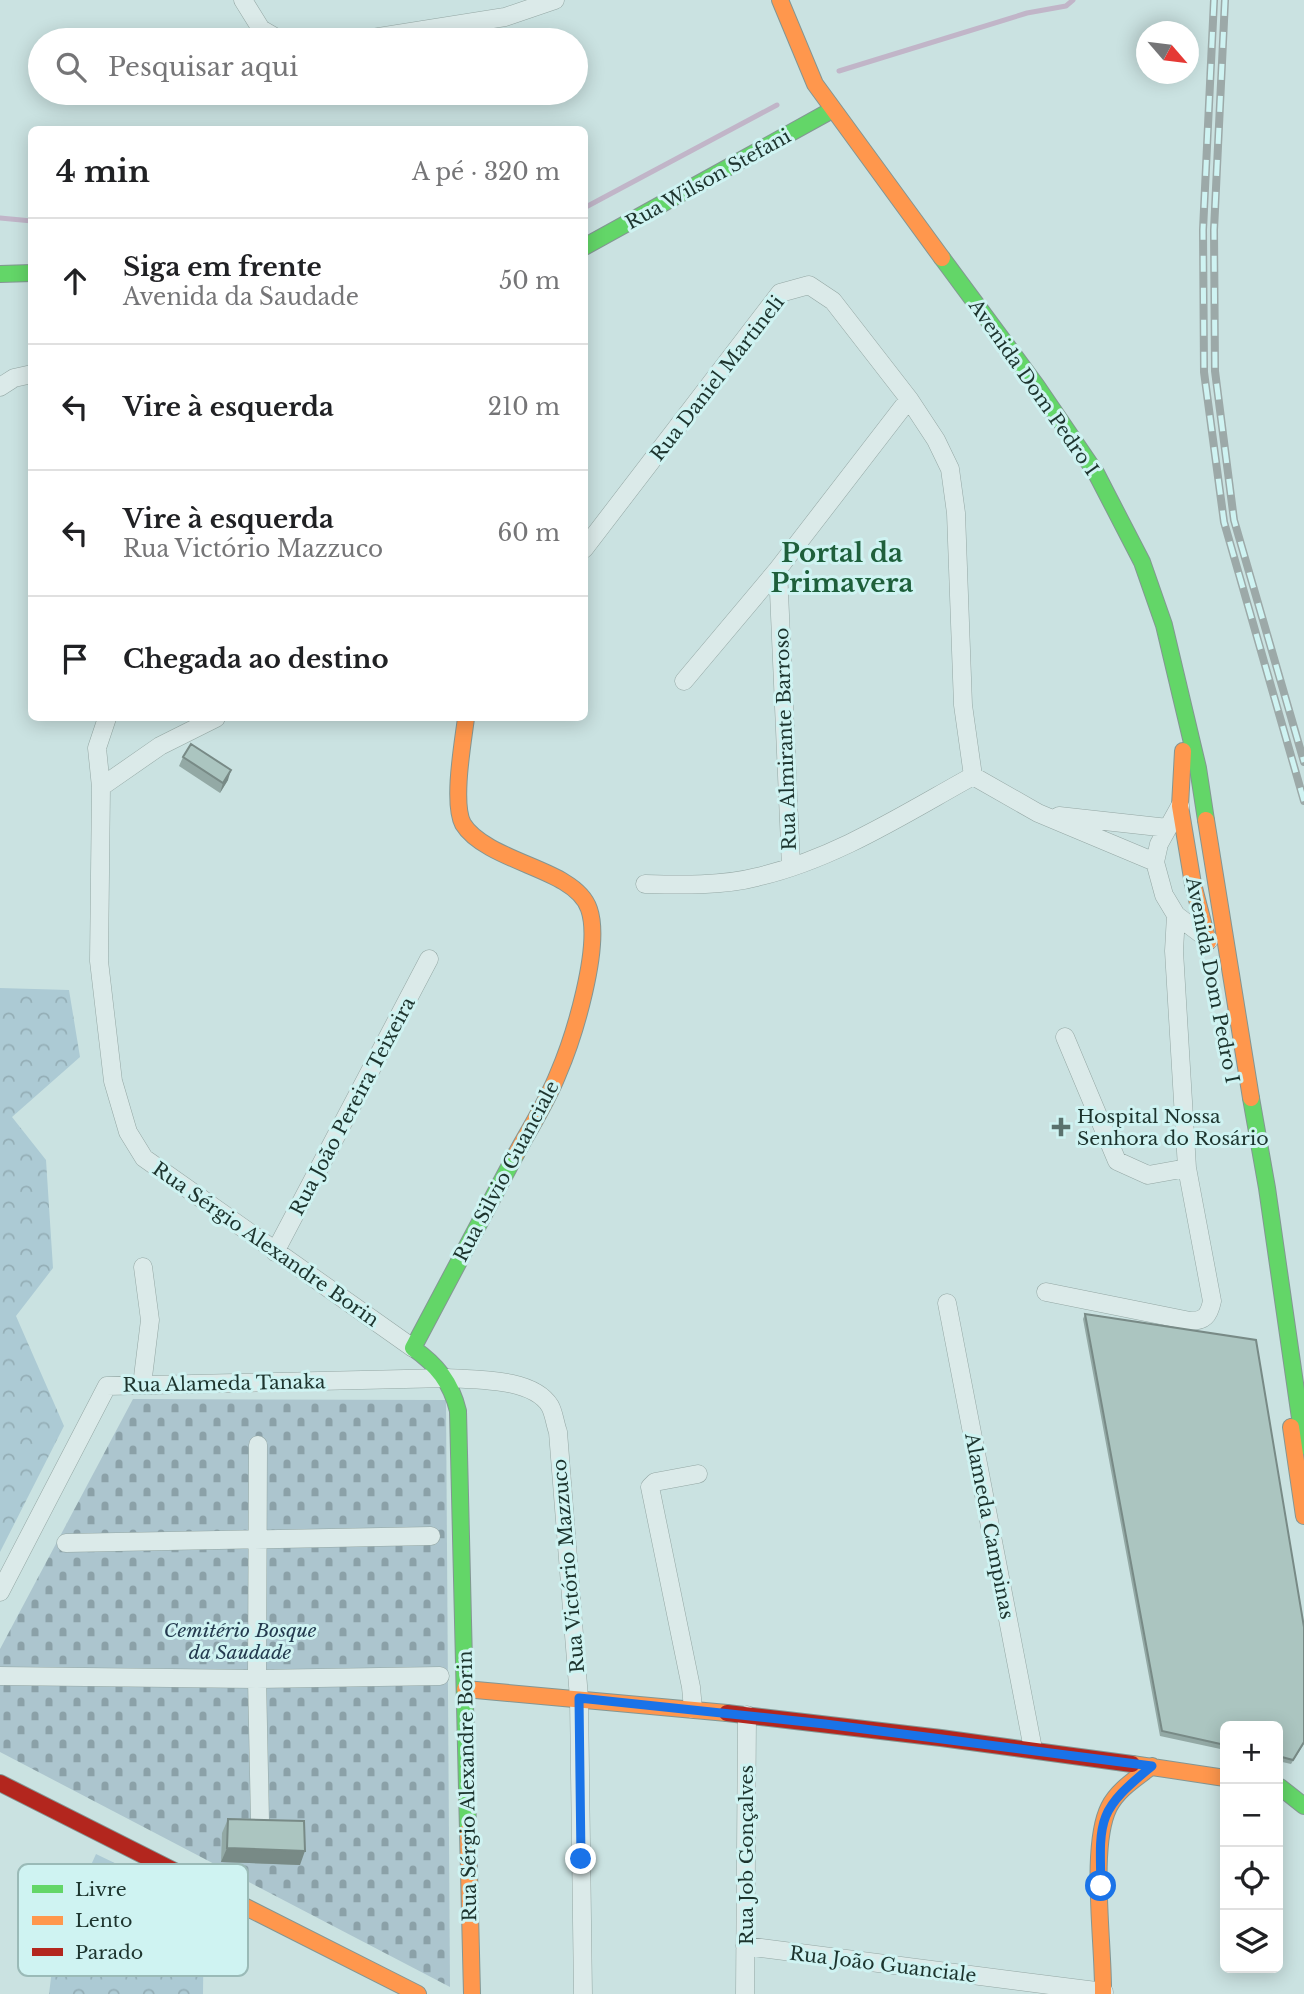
<!DOCTYPE html>
<html lang="pt">
<meta charset="utf-8">
<style>
body{margin:0;font-family:"Libre Baskerville",serif;background:#f6f6f6;color:#202124}
.controls{position:absolute;right:21px;bottom:21px;display:grid;overflow:hidden;border-radius:10px;box-shadow:0 4px 18px #0003}
.controls button{width:63px;height:63px;display:grid;place-items:center;padding:0;border:0;border-bottom:2px solid #e0e0e0;background:#fff;color:#202124;font:35px sans-serif}
.compass{position:absolute;left:1136px;top:21px;width:63px;height:63px;border-radius:50%;background:#fff;box-shadow:0 4px 18px #0003;rotate:118deg}
.stop{position:absolute;width:21px;height:21px;margin:-16px;border:5px solid #1a73e8;border-radius:50%;background:#fff}
.stop.end{background:#1a73e8;border-color:#fff;box-shadow:0 2px 7px #0008}
.list{margin:0;padding:0;list-style:none}
h2{display:flex;justify-content:space-between;align-items:center;height:91px;margin:0;padding:0 28px;font-size:30px}
h2 small{font-size:23px;font-weight:400;color:#757577}
.list li{display:grid;grid-template-columns:46px 1fr auto;gap:21px;align-items:center;box-sizing:border-box;height:126px;padding:0 28px;border-top:2px solid #e0e0e0}
.list b{display:block;font-size:26px;white-space:nowrap}
.list p{margin:0;font-size:23px;white-space:nowrap;color:#757577}
.list em{font-size:23px;font-style:normal;color:#757577}
.icon{flex:none;width:38px;height:38px;fill:none;stroke:currentColor;stroke-width:2;stroke-linecap:round;stroke-linejoin:round}
.map{position:relative;flex:none;width:1304px;height:1994px;overflow:hidden}
.search{position:absolute;background:#fff;box-shadow:0 4px 18px #0003;left:28px;top:28px;width:560px;height:77px;display:flex;align-items:center;gap:18px;box-sizing:border-box;padding:0 24px;border-radius:38px;color:#757577;font-size:26px}
.panel{position:absolute;background:#fff;box-shadow:0 4px 18px #0003;left:28px;top:126px;width:560px;height:595px;border-radius:10px}
.map>svg:first-child{display:block}
.forest{fill:url(#forest-crowns)}
.cemetery{fill:url(#cemetery-stones)}
.lines{fill:none;stroke-linecap:round;stroke-linejoin:round}
.stream{stroke:#c1b5c8;stroke-width:5}
.street-casing{stroke:#94a7a4;stroke-width:19}
.fast-casing{stroke:#839693;stroke-width:18}
.slow-casing{stroke:#839693;stroke-width:18}
.jam-casing{stroke:#839693;stroke-width:18}
.street{stroke:#dbeae9;stroke-width:18}
.fast{stroke:#63d668;stroke-width:16}
.slow{stroke:#ff974d;stroke-width:16}
.jam{stroke:#b3261e;stroke-width:16}
.rail-casing{stroke:#9ca9a8;stroke-width:8}
.rail{stroke:#cff3f2;stroke-width:5;stroke-dasharray:16;stroke-linecap:butt}
.wall{fill:#93a9a5}
.shaded-wall{fill:#788a86}
.building{fill:#abc5c0;stroke:#788a86;stroke-width:2}
.route{stroke:#1a73e8;stroke-width:9}
.poi-dot{fill:#5a716d;stroke:#cff3f2;stroke-width:2.5}
.labels{text-anchor:middle;stroke-width:6;stroke-linejoin:round;paint-order:stroke}
.street-label{font-size:19px;fill:#1d342e;stroke:#cff3f2}
.poi-label{font-size:19px;fill:#1d342e;stroke:#cff3f2;text-anchor:start}
.park-label{font-size:19px;font-style:italic;fill:#243a4f;stroke:#cff3f2}
.district-label{font-size:26px;font-weight:bold;fill:#1e5f3b;stroke:#cff3f2}
.key{fill:#cff3f2;stroke:#9abab7;stroke-width:2}
.key-label{font-size:19px;fill:#1d342e}
</style>
<div class="map">
<svg width="1304" height="1994" viewBox="0 0 1304 1994">
<defs>
<pattern id="forest-crowns" width="20" height="18" patternUnits="userSpaceOnUse" patternTransform="scale(1.75)"><rect width="20" height="18" fill="#accad4"/><path d="M2 6a3 3 0 1 1 6 0M12 15a3 3 0 1 1 6 0" fill="none" stroke="#94aeb6"/></pattern>
<pattern id="cemetery-stones" width="16" height="16" patternUnits="userSpaceOnUse" patternTransform="scale(1.75)"><rect width="16" height="16" fill="#acc5ce"/><path d="M2 7V4a2 2 0 0 1 4 0v3zM10 15v-3a2 2 0 0 1 4 0v3z" fill="#8ba1a8"/></pattern>
</defs>
<rect width="100%" height="100%" fill="#cae2e1"/>
<path class="forest" d="M0,988L69,990L80,1057L12,1117L46,1160L53,1268L16,1316L64,1426L0,1552Z
M96,1854L204,1906L203,1994H49L55,1945Z"/>
<path class="cemetery" d="M133,1399L446,1400L450,1987L0,1752V1649Z"/>
<g class="lines">
<path class="stream" d="M839,71L1027,13L1066,6L1073,0
M584,208L777,105
M0,218L32,221"/>
<g class="street-casing">
<path id="street" d="M243,0L261,29L280,40
M360,40L505,17L555,0
M0,387L14,378L32,374
M584,549L780,293L809,285L833,301L909,399L936,440L950,469L956,513L963,705L973,776
M778,569L791,867
M684,681L778,569L909,399
M107,718L97,748L101,787L99,961L113,1081L128,1132L144,1158L413,1348
M973,776L1038,813L1155,862
M101,787L160,746L216,718
M1180,806L1159,844L1155,862L1164,895L1176,915L1209,940
M1059,816L1168,828
M645,884C680,885 723,886 757,877C835,859 904,814 973,776
M1065,1037L1117,1161L1148,1175L1187,1168L1174,951L1176,915
M275,1252L429,959
M1046,1292L1190,1321C1204,1321 1209,1316 1212,1301L1187,1168
M947,1303L1033,1749
M142,1385L150,1320L143,1267
M258,1445L257,1679L260,1821
M66,1543L431,1536
M0,1592L107,1386L448,1378C477,1380 533,1378 550,1406C554,1413 555,1424 558,1432L579,1698L583,1994
M0,1676L257,1679L440,1676
M693,1709L691,1687L650,1487L655,1482L698,1474
M745,1946L1104,1992
M745,1994L747,1715"/>
</g>
<g class="fast-casing">
<path id="fast" d="M584,247L832,110
M942,258L1036,385L1096,473L1142,562L1164,625L1198,768L1206,820
M0,274L32,273
M1251,1098L1267,1188L1304,1446
M1280,1787L1304,1806
M468,1831L458,1411C451,1382 437,1365 413,1348L516,1154"/>
</g>
<g class="slow-casing">
<path id="slow" d="M780,0L815,84L942,258
M466,718C463,742 452,803 463,824C480,852 537,865 564,882C574,888 585,897 589,909C602,946 574,1037 558,1074C547,1102 530,1128 516,1154
M1183,751L1180,806L1193,884L1208,942
M1206,820L1251,1098
M1291,1427L1304,1516
M465,1689L727,1713
M1132,1764L1225,1778
M468,1831L472,1994
M224,1896L418,1994
M1103,1994C1104,1946 1089,1847 1109,1807C1118,1789 1137,1778 1152,1766"/>
</g>
<g class="jam-casing">
<path id="jam" d="M727,1713L941,1738L1132,1764
M0,1783L224,1896"/>
</g>
<use href="#street" class="street"/>
<use href="#fast" class="fast"/>
<use href="#slow" class="slow"/>
<use href="#jam" class="jam"/>
<g class="rail-casing">
<path id="rail" d="M1214,0L1203,230L1204,372L1224,522L1304,801
M1225,0L1214,230L1215,371L1234,520L1304,762"/>
</g>
<use href="#rail" class="rail"/>
</g>
<path class="wall" d="M183,757L228,780L220,793L179,766Z
M1085,1314L1304,1627V1744L1291,1764L1278,1761V1726H1225V1750L1160,1736L1083,1319Z
M228,1819L300,1865L221,1862L222,1833Z"/>
<path class="shaded-wall" d="M231,770L228,780L220,793L223,783Z
M227,1848L305,1851L300,1865L221,1862Z"/>
<path class="building" d="M191,744L231,770L223,783L183,757Z
M1085,1314L1256,1340L1304,1627V1742L1293,1760L1278,1756V1726H1225V1745L1162,1731Z
M228,1819L304,1821L305,1851L227,1848Z"/>
<g class="lines">
<path class="route" d="M581,1859L579,1698L825,1724L1152,1766C1098,1810 1099,1818 1101,1886"/>
</g>
<path class="poi-dot" d="M1057.5 1116.5h7v7h7v7h-7v7h-7v-7h-7v-7h7z"/>
<g class="labels">
<g class="street-label">
<text transform="translate(708 179) rotate(-29)" y="7">Rua Wilson Stefani</text>
<text transform="translate(717 378) rotate(-52)" y="7">Rua Daniel Martineli</text>
<text transform="translate(1034 387) rotate(55)" y="7">Avenida Dom Pedro I</text>
<text transform="translate(785 739) rotate(-92)" y="7">Rua Almirante Barroso</text>
<text transform="translate(1213 980) rotate(79)" y="7">Avenida Dom Pedro I</text>
<text transform="translate(352 1106) rotate(-62)" y="7">Rua João Pereira Teixeira</text>
<text transform="translate(506 1171) rotate(-62)" y="7">Rua Silvio Guanciale</text>
<text transform="translate(266 1244) rotate(35)" y="7">Rua Sérgio Alexandre Borin</text>
<text transform="translate(224 1383) rotate(-1)" y="7">Rua Alameda Tanaka</text>
<text transform="translate(990 1526) rotate(79)" y="7">Alameda Campinas</text>
<text transform="translate(568 1566) rotate(-95)" y="7">Rua Victório Mazzuco</text>
<text transform="translate(467 1786) rotate(-91)" y="7">Rua Sérgio Alexandre Borin</text>
<text transform="translate(746 1855) rotate(-90)" y="7">Rua Job Gonçalves</text>
<text transform="translate(883 1964) rotate(7)" y="7">Rua João Guanciale</text>
</g>
<g class="poi-label">
<text x="1077" y="1123">Hospital Nossa<tspan x="1077" dy="22">Senhora do Rosário</tspan></text>
</g>
<g class="park-label">
<text x="240" y="1637">Cemitério Bosque<tspan x="240" dy="22">da Saudade</tspan></text>
</g>
<g class="district-label">
<text x="842" y="562">Portal da<tspan x="842" dy="30">Primavera</tspan></text>
</g>
</g>
<rect x="18" y="1864" width="230" height="112" rx="10" class="key"/>
<rect x="32" y="1885" width="31" height="8" fill="#63d668"/>
<rect x="32" y="1916" width="31" height="9" fill="#ff974d"/>
<rect x="32" y="1948" width="31" height="8" fill="#b3261e"/>
<g class="key-label">
<text x="75" y="1896">Livre</text>
<text x="75" y="1927">Lento</text>
<text x="75" y="1959">Parado</text>
</g>
</svg>
<div class="controls">
<button>+</button>
<button>−</button>
<button><svg class="icon" aria-label="locate" viewBox="0 0 24 24"><circle cx="12" cy="12" r="6"/><path d="M12 2v4M12 18v4M2 12h4M18 12h4"/></svg></button>
<button><svg class="icon" aria-label="layers" viewBox="0 0 24 24"><path d="M12 4l9 5-9 5-9-5zM3 14l9 5 9-5"/></svg></button>
</div>
<svg class="compass" viewBox="-18 -18 36 36"><path d="M0-13l5 13h-10z" fill="#e53935"/><path d="M0 13l5-13h-10z" fill="#757577"/></svg>
<div class="stop" style="left:1101px;top:1886px"></div>
<div class="stop end" style="left:581px;top:1859px"></div>
<div class="search"><svg class="icon" aria-label="search" viewBox="0 0 24 24"><circle cx="10" cy="10" r="6"/><path d="M15 15l6 6"/></svg>Pesquisar aqui</div>
<section class="panel">
<h2>4 min<small>A pé · 320 m</small></h2>
<ul class="list">
<li><svg class="icon" aria-label="ahead" viewBox="0 0 24 24"><path d="M12 20V5M6 11l6-6 6 6"/></svg><div><b>Siga em frente</b><p>Avenida da Saudade</p></div><em>50 m</em></li>
<li><svg class="icon" aria-label="left" viewBox="0 0 24 24"><path d="M17 20v-9H6M10 6l-5 5 5 5"/></svg><div><b>Vire à esquerda</b></div><em>210 m</em></li>
<li><svg class="icon" aria-label="left" viewBox="0 0 24 24"><path d="M17 20v-9H6M10 6l-5 5 5 5"/></svg><div><b>Vire à esquerda</b><p>Rua Victório Mazzuco</p></div><em>60 m</em></li>
<li><svg class="icon" aria-label="arrive" viewBox="0 0 24 24"><path d="M6 21V4h12l-3 4 3 4H6"/></svg><div><b>Chegada ao destino</b></div></li>
</ul>
</section>
</div>
